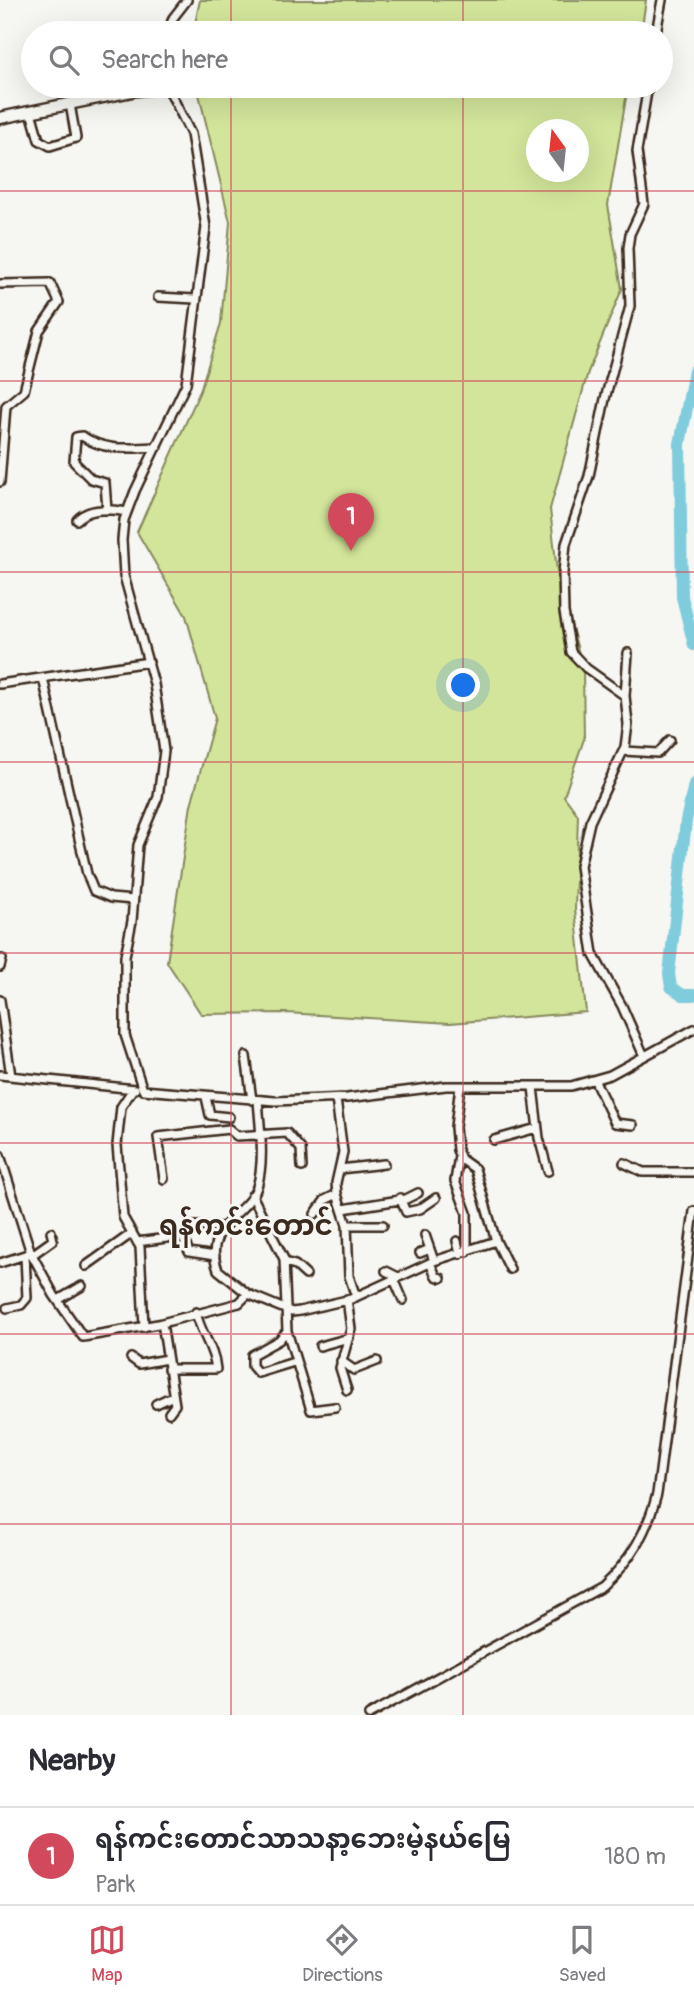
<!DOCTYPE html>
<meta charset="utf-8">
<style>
body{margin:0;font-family:Pangolin,"Noto Sans Myanmar",sans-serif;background:#f2f2f3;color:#2b2b33}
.compass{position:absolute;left:526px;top:119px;width:63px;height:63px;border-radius:50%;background:#fff;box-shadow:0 7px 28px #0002;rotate:345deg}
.you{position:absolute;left:464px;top:686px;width:24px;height:24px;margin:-18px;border:5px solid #fff;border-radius:50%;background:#1a73e8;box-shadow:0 0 0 10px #1a73e833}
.badge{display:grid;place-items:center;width:46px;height:46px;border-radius:50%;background:#d1495b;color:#fff;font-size:23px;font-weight:700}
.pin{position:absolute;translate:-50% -58px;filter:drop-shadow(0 2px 4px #0008)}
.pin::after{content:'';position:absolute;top:37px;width:24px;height:21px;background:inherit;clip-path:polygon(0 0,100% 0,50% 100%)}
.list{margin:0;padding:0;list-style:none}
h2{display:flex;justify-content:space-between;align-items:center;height:91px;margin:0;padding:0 28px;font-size:30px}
h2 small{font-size:23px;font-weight:400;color:#7c7c81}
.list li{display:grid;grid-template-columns:46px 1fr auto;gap:21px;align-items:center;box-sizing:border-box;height:98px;padding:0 28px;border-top:2px solid #e1e1e2}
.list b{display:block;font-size:26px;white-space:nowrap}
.list p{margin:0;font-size:23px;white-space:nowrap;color:#7c7c81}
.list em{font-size:23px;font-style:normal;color:#7c7c81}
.icon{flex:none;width:38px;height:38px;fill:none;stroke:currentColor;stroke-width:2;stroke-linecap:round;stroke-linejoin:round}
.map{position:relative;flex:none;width:694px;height:1715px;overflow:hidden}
.search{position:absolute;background:#fff;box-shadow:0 7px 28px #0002;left:21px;right:21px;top:21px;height:77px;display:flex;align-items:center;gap:18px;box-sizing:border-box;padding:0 24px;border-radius:38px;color:#7c7c81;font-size:26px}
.sheet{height:189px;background:#fff}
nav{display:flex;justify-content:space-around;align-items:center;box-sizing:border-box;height:98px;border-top:2px solid #e1e1e2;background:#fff;font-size:19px;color:#7c7c81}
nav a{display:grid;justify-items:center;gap:4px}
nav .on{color:#d1495b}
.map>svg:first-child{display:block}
.green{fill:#d2e59a;stroke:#86885c;stroke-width:2;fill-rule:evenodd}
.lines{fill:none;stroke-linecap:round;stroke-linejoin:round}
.river{stroke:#7fccdd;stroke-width:12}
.street-casing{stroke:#3b2a1e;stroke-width:12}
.secondary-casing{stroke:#3b2a1e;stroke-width:15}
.street{stroke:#f6f6f2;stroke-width:7}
.secondary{stroke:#f6f6f2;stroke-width:10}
.grid{fill:none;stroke:#d1495b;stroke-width:2;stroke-opacity:0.55}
.labels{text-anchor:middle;stroke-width:6;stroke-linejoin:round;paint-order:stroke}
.quarter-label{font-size:28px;font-weight:bold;fill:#3b2a1e;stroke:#f6f6f2}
</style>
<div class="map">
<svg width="694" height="1715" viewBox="0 0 694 1715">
<rect width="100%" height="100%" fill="#f6f6f2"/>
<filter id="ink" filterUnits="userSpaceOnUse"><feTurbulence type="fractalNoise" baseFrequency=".0143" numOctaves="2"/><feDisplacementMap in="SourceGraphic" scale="14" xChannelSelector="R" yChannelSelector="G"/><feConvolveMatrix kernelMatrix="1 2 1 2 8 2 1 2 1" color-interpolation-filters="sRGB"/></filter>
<g filter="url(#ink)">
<path class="green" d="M200,0H646L641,33H193Z
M197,86H628L608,205L622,289L588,372L550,509L557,571L583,669L584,739L564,796L578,815L575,909L586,1012L450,1023L286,1013L201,1014L167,962L191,805L215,718L186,616L137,532L200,391L221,323L230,222ZM536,130H578V172H536Z"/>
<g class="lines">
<path class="river" d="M694,371L680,444L682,597L694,645
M694,784L686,821L669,974L671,987L683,995H694"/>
<g class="street-casing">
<path id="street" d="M168,33L173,18L187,0
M656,33L662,0
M167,86L191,134L206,227L186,384L135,491L124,520L122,540L124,576L154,684L164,751L158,797L138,845L132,921L125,956V1035L143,1090L275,1101L347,1098L446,1086H571L610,1075L694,1029
M31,112L39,140L50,146L76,138L70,104
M0,284L50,283L59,302L39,331L24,391L6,406L0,482
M158,297L195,299
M107,510L105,483L91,479L74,462L76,437L82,436C106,452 129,448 157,447
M77,520C89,507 111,509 127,512
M43,678L87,874L94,891L111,898L133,900
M0,684L149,662
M625,696L628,653
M624,751L658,753L670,740
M0,967L2,959
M0,1000L11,1076
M246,1056L252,1100
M644,1056L622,1006L593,954L580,866L590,822L625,747L628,724L625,696L586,668L571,652L564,612L563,573L566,544L589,476L605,399L630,306L628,248L630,234L644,204L637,151L648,86
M0,1075L135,1089
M595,1081L615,1123L633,1125
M533,1087L539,1138L548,1171
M133,1089L121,1107L117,1145L123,1217L140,1247L144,1327
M206,1097L210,1115L229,1117
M336,1099L343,1152L336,1183L337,1194L347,1225L349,1276L356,1297
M494,1140L537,1128
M0,1155L31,1253L0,1263
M459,1156L455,1181L467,1213V1252
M624,1163L643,1172H694
M340,1169L384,1164
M164,1179L158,1137L229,1129L237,1136L287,1133L301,1149L302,1167
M252,1195L284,1259L287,1331L279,1340L252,1355V1366L258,1373L294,1362
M400,1198L406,1212L420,1209L436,1198
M343,1209L406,1199L418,1193
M315,1214L325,1200L337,1194
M347,1225H383
M193,1226L225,1227
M425,1235L434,1261
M457,1241L460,1254
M496,1241L510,1269
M137,1242L182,1236L189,1252L215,1256
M31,1253L54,1295L83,1337L158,1324L239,1303L248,1294L218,1270C201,1227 248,1214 257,1187C265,1160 260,1128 258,1100
M420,1253L430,1249
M32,1255L53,1240L51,1232
M285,1262L295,1265L306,1275
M430,1263L436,1276L441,1278
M86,1266L131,1234
M386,1271L398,1277
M394,1279L403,1300
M248,1294L292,1312L300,1311L351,1299L434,1261L496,1241L475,1169L461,1159L457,1150L455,1127L460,1086
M347,1299L351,1329L340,1368L347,1390
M58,1300L82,1286
M7,1308L21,1305L27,1298L25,1256
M162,1323L175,1405L169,1413
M287,1331L311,1410L335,1407
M320,1346L349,1338
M131,1358L139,1364L167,1359
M341,1361L354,1370L377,1361
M168,1369H216C214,1347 200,1333 196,1312
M156,1404L173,1396
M369,1715L602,1587C631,1560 647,1532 657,1494L694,1211"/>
</g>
<g class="secondary-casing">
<path id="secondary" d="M0,118L137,90L166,87"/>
</g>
<use href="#street" class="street"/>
<use href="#secondary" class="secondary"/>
</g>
</g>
<path class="grid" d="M231,0V33M463,0V33M231,86V1715M463,86V1715M0,191H694M0,381H694M0,572H694M0,762H694M0,953H694M0,1143H694M0,1334H694M0,1524H694"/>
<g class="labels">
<g class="quarter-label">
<text x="246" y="1235">ရန်ကင်းတောင်</text>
</g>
</g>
</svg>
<svg class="compass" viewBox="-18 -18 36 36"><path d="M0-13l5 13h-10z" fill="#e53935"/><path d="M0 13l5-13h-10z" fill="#7c7c81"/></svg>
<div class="you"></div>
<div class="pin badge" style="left:351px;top:551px">1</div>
<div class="search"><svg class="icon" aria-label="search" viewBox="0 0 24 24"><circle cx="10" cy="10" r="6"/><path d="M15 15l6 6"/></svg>Search here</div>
</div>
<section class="sheet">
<h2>Nearby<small></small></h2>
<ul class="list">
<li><span class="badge">1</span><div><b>ရန်ကင်းတောင်သာသနာ့ဘေးမဲ့နယ်မြေ</b><p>Park</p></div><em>180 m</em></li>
</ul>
</section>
<nav>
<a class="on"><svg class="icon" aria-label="map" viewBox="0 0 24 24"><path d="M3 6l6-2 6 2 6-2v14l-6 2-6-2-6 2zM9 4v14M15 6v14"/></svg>Map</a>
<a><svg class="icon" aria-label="directions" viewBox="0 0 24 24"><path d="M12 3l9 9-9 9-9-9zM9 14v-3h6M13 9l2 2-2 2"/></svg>Directions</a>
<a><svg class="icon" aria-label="saved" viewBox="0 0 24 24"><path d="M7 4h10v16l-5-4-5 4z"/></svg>Saved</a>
</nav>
